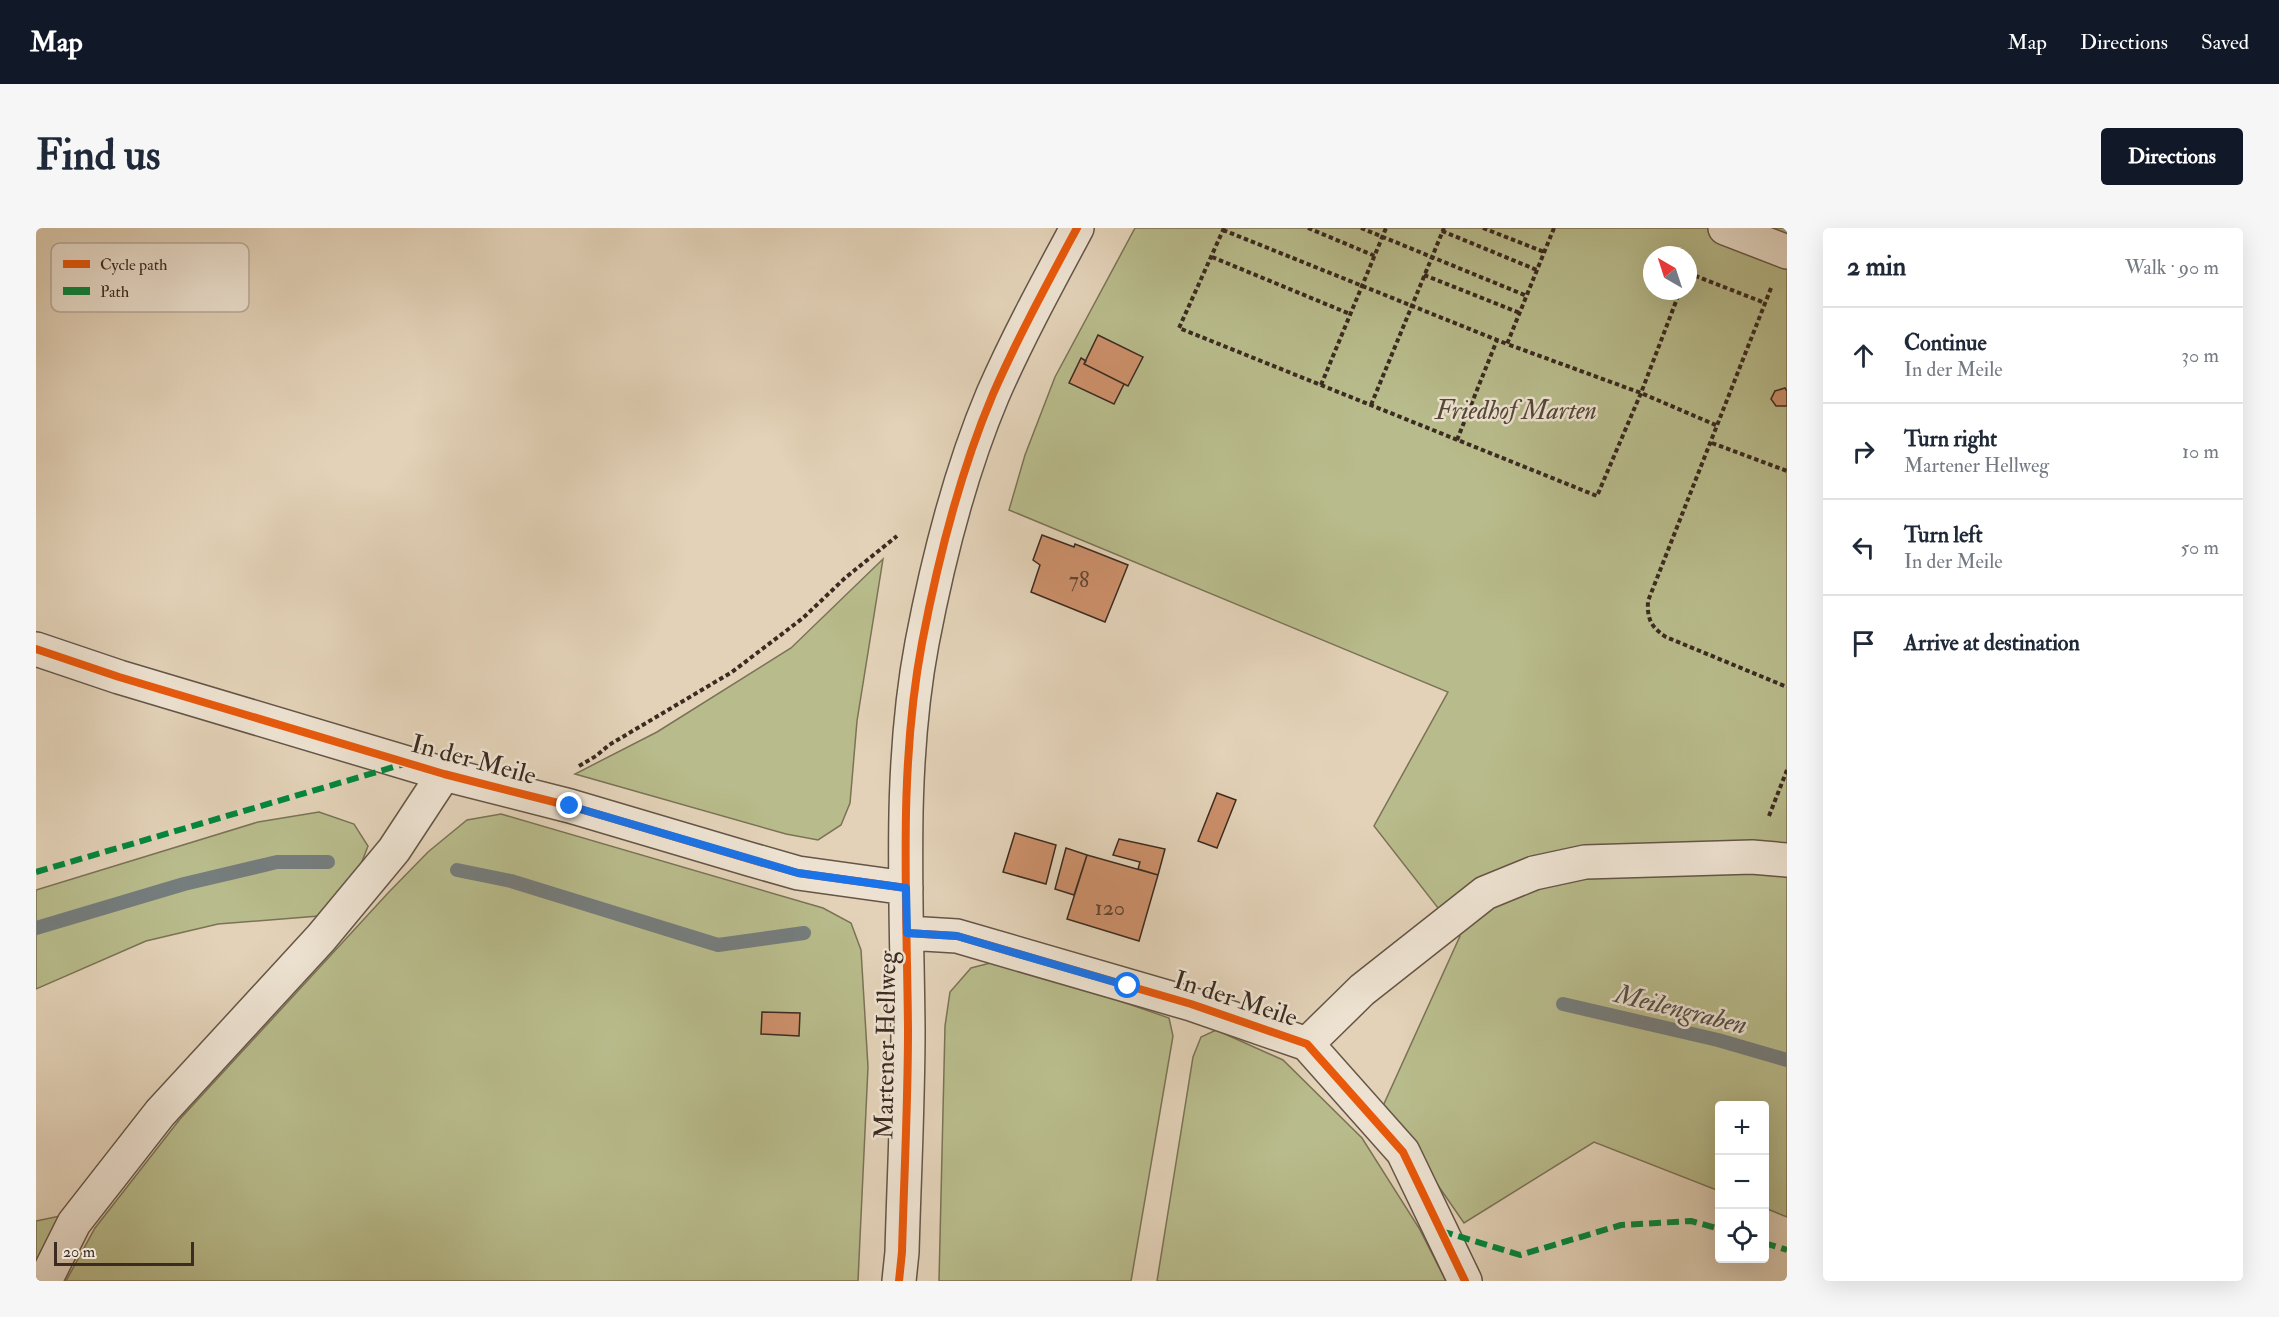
<!DOCTYPE html>
<meta charset="utf-8">
<style>
body{margin:0;font-family:"IM FELL Double Pica",serif;background:#f6f6f7;color:#1f2937}
.controls{position:absolute;right:18px;bottom:18px;display:grid;overflow:hidden;border-radius:6px;box-shadow:0 6px 24px #0002}
.controls button{width:54px;height:54px;display:grid;place-items:center;padding:0;border:0;border-bottom:2px solid #e0e1e3;background:#fff;color:#1f2937;font:30px sans-serif}
.compass{position:absolute;left:1607px;top:18px;width:54px;height:54px;border-radius:50%;background:#fff;box-shadow:0 6px 24px #0002;rotate:321deg}
.scale{position:absolute;left:18px;bottom:15px;width:140px;box-sizing:border-box;padding-left:6px;border:3px solid #3b2b21;border-top:0;font-size:16px;line-height:21px;white-space:nowrap;color:#3b2b21;-webkit-text-stroke:4px #ede2d1;paint-order:stroke}
.stop{position:absolute;width:18px;height:18px;margin:-14px;border:4px solid #1a73e8;border-radius:50%;background:#fff}
.stop.end{background:#1a73e8;border-color:#fff;box-shadow:0 2px 6px #0008}
.list{margin:0;padding:0;list-style:none}
h2{display:flex;justify-content:space-between;align-items:center;height:78px;margin:0;padding:0 24px;font-size:26px}
h2 small{font-size:20px;font-weight:400;color:#747a83}
.list li{display:grid;grid-template-columns:39px 1fr auto;gap:18px;align-items:center;box-sizing:border-box;height:96px;padding:0 24px;border-top:2px solid #e0e1e3}
.list b{display:block;font-size:22px;white-space:nowrap}
.list p{margin:0;font-size:20px;white-space:nowrap;color:#747a83}
.list em{font-size:20px;font-style:normal;color:#747a83}
.icon{flex:none;width:33px;height:33px;fill:none;stroke:currentColor;stroke-width:2;stroke-linecap:round;stroke-linejoin:round}
.map{position:relative;flex:none;width:1751px;height:1053px;overflow:hidden;border-radius:6px}
header{display:flex;align-items:center;gap:36px;box-sizing:border-box;height:84px;padding:0 30px;background:#111827;color:#fff}
header strong{font-size:28px}
nav{display:flex;gap:33px;margin-inline-start:auto;font-size:21px}
.intro{display:flex;align-items:center;justify-content:space-between;box-sizing:border-box;height:144px;padding:0 36px}
h1{margin:0;font-size:42px}
.button{padding:15px 27px;border-radius:6px;background:#111827;color:#fff;font-size:21px;font-weight:700}
main{display:flex;gap:36px;padding:0 36px}
aside{flex:1;background:#fff;border-radius:6px;box-shadow:0 6px 24px #0002}
.map>svg:first-child{display:block}
.green{fill:#b8bb8b;stroke:#7a7356;stroke-width:1.5;fill-rule:evenodd}
.lines{fill:none;stroke-linecap:round;stroke-linejoin:round}
.stream{stroke:#757d7d;stroke-width:14}
.building{fill:#cc906b;stroke:#3b2b21;stroke-width:1.5}
.minor-casing{stroke:#655547;stroke-width:36}
.path{stroke:#3b2b21;stroke-width:4;stroke-dasharray:4.5 3;stroke-linecap:butt}
.minor{stroke:#ede2d1;stroke-width:33}
.quiet{stroke:#00873e;stroke-width:6;stroke-dasharray:12 6;stroke-linecap:butt}
.cycleway-casing{stroke:#ede2d1;stroke-width:11}
.cycleway{stroke:#e8590c;stroke-width:8}
.route{stroke:#1a73e8;stroke-width:8}
.labels{text-anchor:middle;stroke-width:5;stroke-linejoin:round;paint-order:stroke}
.number-label{font-size:22px;fill:#5f4434}
.park-label{font-size:26px;font-style:italic;fill:#544836;stroke:#ede2d1}
.street-label{font-size:26px;fill:#3b2b21;stroke:#ede2d1}
.water-label{font-size:27px;font-style:italic;fill:#534d48;stroke:#ede2d1}
.key{fill:#ede2d1;stroke:#b8ab9c;stroke-width:1.5}
.key-label{font-size:16px;fill:#3b2b21}
</style>
<header>
<strong>Map</strong>
<nav><a>Map</a><a>Directions</a><a>Saved</a></nav>
</header>
<div class="intro"><h1>Find us</h1><a class="button">Directions</a></div>
<main>
<div class="map">
<svg width="1751" height="1053" viewBox="0 0 1751 1053">
<rect width="100%" height="100%" fill="#e3d2b8"/>
<filter id="stains"><feTurbulence type="fractalNoise" baseFrequency=".00333" numOctaves="4"/><feColorMatrix values="0 0 0 0 .2 0 0 0 0 .09 0 0 0 0 .02 0 0 0 .5 -.17"/></filter>
<radialGradient id="worn" r=".72"><stop offset=".6" stop-color="#630" stop-opacity="0"/><stop offset="1" stop-color="#630" stop-opacity=".3"/></radialGradient>
<path class="green" d="M1099,0H1751V989L1729,980L1728,878H1684L1683,963L1558,914L1428,995L1347,878L1424,708L1338,598L1412,464L973,282L989,227L1019,149ZM1616,27H1652V63H1616Z
M847,331L821,493L814,575L805,597L782,612L750,606L539,546L621,504L755,420Z
M283,584L318,596L332,618L320,649L283,688L182,696L110,713L0,761V662L222,594Z
M465,586L787,680L815,695L825,722L832,839L822,1053H30L59,1000L144,891L352,665L392,624L431,592Z
M966,732L1133,790L1137,808L1095,1053H903L909,798L914,764L935,740Z
M1180,802L1247,832L1326,910L1383,1000L1410,1053H1121L1157,829L1165,809Z
M24,988L0,1046V993Z"/>
<g class="lines">
<path class="stream" d="M421,642L475,653L682,717L768,705
M0,700L148,656L241,634H292
M1527,776L1682,812L1751,832"/>
</g>
<path class="building" d="M1062,107L1107,129L1092,158L1048,136Z
M1045,130L1050,133L1048,136L1088,156L1078,176L1033,155Z
M1749,160L1751,163V178H1740L1735,171L1739,163Z
M1006,307L1038,319L1039,316L1092,337L1069,394L995,364L1004,337L997,332Z
M1181,565L1200,572L1181,620L1162,613Z
M979,605L1020,617L1010,656L967,644Z
M1083,611L1129,621L1122,647L1102,641L1104,634L1077,627Z
M1030,620L1051,627L1038,667L1019,661Z
M1051,627L1122,647L1103,713L1031,691Z
M726,784L764,785L763,808L725,806Z"/>
<g class="lines">
<g class="minor-casing">
<path id="minor" d="M1689,0L1751,24
M0,421L83,449L408,546L534,578L713,631L762,645L870,660
M871,705L921,708L1155,776L1271,816L1367,924L1429,1053
M1271,816L1326,762L1449,665L1498,645L1549,634L1716,629L1751,632
M9,1053L38,995L124,885L285,710L358,622L408,546
M863,1053L866,1024C868,950 872,876 872,802C871,673 862,542 886,415C902,331 924,244 957,166C982,109 1012,54 1041,0"/>
</g>
<path class="path" d="M1188,0L1143,100L1561,268L1605,165L1644,63
M1272,0L1339,28
M1325,0L1491,68
M1447,0L1508,24
M1518,0L1471,116L1605,165L1682,198
M1187,2L1471,116
M1406,3L1501,42
M1176,29L1314,86
M1652,45L1729,75
M1388,47L1484,85
M1735,60L1612,373C1611,391 1615,399 1630,409L1751,459
M1285,157L1350,0
M1335,177L1408,0
M1421,212L1461,112
M1676,215L1751,243
M543,538L560,528L573,517L696,444L767,390L809,350L861,308
M1733,588L1751,542"/>
<use href="#minor" class="minor"/>
<path class="quiet" d="M0,644L368,536
M1405,1003L1484,1027L1585,997L1655,993L1684,1001
M1728,1015L1751,1022"/>
<g class="cycleway-casing">
<path id="cycleway" d="M0,421L83,449L408,546L534,578L713,631L762,645L870,660
M871,705L921,708L1155,776L1271,816L1367,924L1429,1053
M863,1053L866,1024C868,950 872,876 872,802C871,673 862,542 886,415C902,331 924,244 957,166C982,109 1012,54 1041,0"/>
</g>
<use href="#cycleway" class="cycleway"/>
</g>
<g class="lines">
<path class="route" d="M534,578L762,645L870,660L871,705L921,708L1092,758"/>
</g>
<g class="labels">
<g class="number-label">
<text x="1043" y="359">78</text>
<text x="1074" y="687">120</text>
</g>
<g class="park-label">
<text x="1480" y="191">Friedhof Marten</text>
</g>
<g class="street-label">
<text transform="translate(438 531) rotate(15)" y="9">In der Meile</text>
<text transform="translate(1200 770) rotate(18)" y="9">In der Meile</text>
<text transform="translate(849 817) rotate(-89)" y="9">Martener Hellweg</text>
</g>
<g class="water-label">
<text transform="translate(1645 781) rotate(14)" y="9">Meilengraben</text>
</g>
</g>
<rect x="15" y="15" width="198" height="69" rx="9" class="key"/>
<rect x="27" y="32" width="27" height="8" fill="#e8590c"/>
<rect x="27" y="59" width="27" height="8" fill="#00873e"/>
<g class="key-label">
<text x="64" y="42">Cycle path</text>
<text x="64" y="69">Path</text>
</g>
<rect width="100%" height="100%" filter="url(#stains)"/>
<rect width="100%" height="100%" fill="url(#worn)"/>
</svg>
<div class="controls">
<button>+</button>
<button>−</button>
<button><svg class="icon" aria-label="locate" viewBox="0 0 24 24"><circle cx="12" cy="12" r="6"/><path d="M12 2v4M12 18v4M2 12h4M18 12h4"/></svg></button>
</div>
<svg class="compass" viewBox="-18 -18 36 36"><path d="M0-13l5 13h-10z" fill="#e53935"/><path d="M0 13l5-13h-10z" fill="#747a83"/></svg>
<div class="scale">20 m</div>
<div class="stop" style="left:1092px;top:758px"></div>
<div class="stop end" style="left:534px;top:578px"></div>
</div>
<aside>
<h2>2 min<small>Walk · 90 m</small></h2>
<ul class="list">
<li><svg class="icon" aria-label="ahead" viewBox="0 0 24 24"><path d="M12 20V5M6 11l6-6 6 6"/></svg><div><b>Continue</b><p>In der Meile</p></div><em>30 m</em></li>
<li><svg class="icon" aria-label="right" viewBox="0 0 24 24"><path d="M7 20v-9h11M14 6l5 5-5 5"/></svg><div><b>Turn right</b><p>Martener Hellweg</p></div><em>10 m</em></li>
<li><svg class="icon" aria-label="left" viewBox="0 0 24 24"><path d="M17 20v-9H6M10 6l-5 5 5 5"/></svg><div><b>Turn left</b><p>In der Meile</p></div><em>50 m</em></li>
<li><svg class="icon" aria-label="arrive" viewBox="0 0 24 24"><path d="M6 21V4h12l-3 4 3 4H6"/></svg><div><b>Arrive at destination</b></div></li>
</ul>
</aside>
</main>
